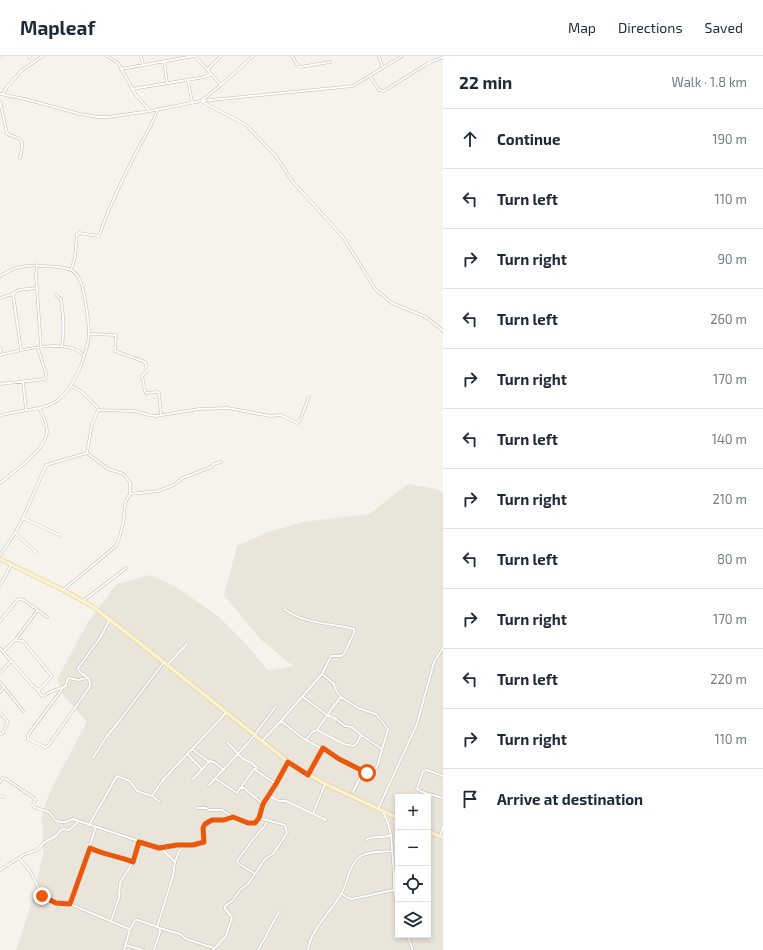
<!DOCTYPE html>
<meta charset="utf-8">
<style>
body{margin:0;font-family:"Exo 2",sans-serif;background:#f2f2f3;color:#1f2937}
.controls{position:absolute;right:12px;bottom:12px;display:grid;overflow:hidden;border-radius:0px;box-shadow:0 2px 6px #0003}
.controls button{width:36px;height:36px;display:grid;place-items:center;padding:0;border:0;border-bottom:1px solid #e0e1e3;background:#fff;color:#1f2937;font:20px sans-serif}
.stop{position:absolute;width:12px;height:12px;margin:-9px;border:3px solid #ea580c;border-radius:50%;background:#fff}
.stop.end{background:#ea580c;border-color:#fff;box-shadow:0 1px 4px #0008}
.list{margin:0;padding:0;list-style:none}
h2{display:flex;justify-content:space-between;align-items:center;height:52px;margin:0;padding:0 16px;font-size:17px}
h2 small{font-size:13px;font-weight:400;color:#747a83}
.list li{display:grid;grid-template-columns:26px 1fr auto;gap:12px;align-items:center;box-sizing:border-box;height:60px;padding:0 16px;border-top:1px solid #e0e1e3}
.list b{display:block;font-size:15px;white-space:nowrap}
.list em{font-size:13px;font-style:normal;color:#747a83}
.icon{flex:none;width:22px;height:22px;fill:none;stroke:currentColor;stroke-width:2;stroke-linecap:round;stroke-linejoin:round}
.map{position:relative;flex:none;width:443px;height:894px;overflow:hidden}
header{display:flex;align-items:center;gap:24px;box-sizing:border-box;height:56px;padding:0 20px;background:#fff;border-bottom:1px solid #e0e1e3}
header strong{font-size:19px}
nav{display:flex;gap:22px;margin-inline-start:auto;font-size:14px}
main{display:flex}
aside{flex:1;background:#fff}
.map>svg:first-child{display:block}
.residential{fill:#eae5da;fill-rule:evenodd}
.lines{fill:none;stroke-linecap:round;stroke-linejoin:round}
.street-casing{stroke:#c2bbae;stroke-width:3}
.secondary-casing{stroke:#d6c79b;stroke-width:4.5}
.street{stroke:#fff;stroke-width:2}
.secondary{stroke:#fff3cd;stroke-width:3.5}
.route{stroke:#ea580c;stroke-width:5}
</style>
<header>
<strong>Mapleaf</strong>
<nav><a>Map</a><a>Directions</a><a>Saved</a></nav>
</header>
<main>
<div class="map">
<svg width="443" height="894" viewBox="0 0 443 894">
<rect width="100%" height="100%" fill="#f6f3ec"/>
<path class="residential" d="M408,428L437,433L443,437V894H16L29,855L43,800L42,761L50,735L87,666L64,640L57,623L88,566L117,528L150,519L176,531L218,560L248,590L268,615L293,610L261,584L224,539L237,490L266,477L303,466L369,458ZM398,741H428V879H398Z"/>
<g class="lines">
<g class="street-casing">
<path id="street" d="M107,0L118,7L136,39L150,55
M141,0L143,9
M195,0L221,29L253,0
M292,0L298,10L300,11L330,6
M379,0L383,12
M0,1L1,0
M29,2L30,0
M164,5L167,27
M121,13L194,0
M208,13L221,0
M370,20L379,34L384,35L427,8L443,1
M188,24L192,46
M221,29L201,45L246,69L276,100L292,125L343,181L376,234L392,247L426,261L443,275
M132,33L205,21L211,18
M0,38L25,43L80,58L98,61H108L150,55L201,45L353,30L402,0
M3,38L7,31L22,14L43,0
M0,46L7,77L9,79C26,83 23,86 20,102
M37,209L36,219L41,291
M71,214L75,202L77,178L79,177L99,180C109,151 122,124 136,97C143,83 152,69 158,53
M0,220C13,211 28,208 43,210C53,211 65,210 73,215C81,221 83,233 85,243C87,254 89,267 89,279C87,298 74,333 58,344C44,355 18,353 0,360
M56,239L61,243C63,258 65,274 62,289
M0,242L13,238
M89,278L116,279L115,295L145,306L147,315L142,320L145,335L146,337L157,336L159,337L161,359
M0,292L2,298
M21,294L13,238L18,234L37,232
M0,299C20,294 69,281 84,300
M23,326L26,353
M0,328L45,323L46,318L38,292
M98,354L134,355L149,359L156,360L199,353L228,352L270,360L281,359L297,367L300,364L309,341
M87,397L108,413L124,418L130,427V438
M0,427C12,417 47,393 47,375C47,367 43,359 39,352
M23,462L59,479
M15,477L37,497
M0,499L15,477L23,462L46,409L87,397L92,368L98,354L97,351C89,343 82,333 70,330
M0,529L11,509
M63,534L116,490C120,482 122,472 124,463C125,452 123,448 130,438L158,435L174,429L183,422L211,411L214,408L221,406
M83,545L126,512
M0,565L18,543L24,544L47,561
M16,583L37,555
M0,592L3,596L33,630L38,634L40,633L52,620L23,585L15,584L3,596
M167,609L187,588
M0,617L11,605
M322,618L333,627L337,636L341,641L358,652L376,658L388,673L377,711L367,717L362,718L353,736
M0,626L23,655
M63,632L28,679V683L45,691L48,690L89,632C93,623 84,620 79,615L78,612L100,582L109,565
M38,634L41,639L44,640L48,637L66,630L67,624L69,622L78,624L87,622
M0,636L4,630
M303,641L327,659L336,663L345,670L352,671L361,679L382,693
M0,657L8,666L3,677L0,678
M281,665L304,683L365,716
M317,674L332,652L341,641
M306,684L312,676L317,674L344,688L353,690L357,687L361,679
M262,685L281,665L322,618L331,600H341L344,598L354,577V573C330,567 304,568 284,553
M228,687L243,703L252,707L257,712L254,713L276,728
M192,693L209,706
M187,698L202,713
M93,702L107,680L120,664L164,606
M309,718L323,693
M443,720L427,714L423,715L417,733L422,736L443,742
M193,723L210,705L214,706L224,714
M216,723L237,737L254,713
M0,726L3,722L6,723L34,742L35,744L33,749L34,751L49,756L56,765L61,766H65L73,763L159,792L177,789H193L202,787L204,784C202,754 214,769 233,761
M209,729L249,686L276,650
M240,732H244L263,748
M0,740L4,741
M152,740L163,724L226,657
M268,740L279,745H286L326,764
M197,752H206L209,754H222L233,761L248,767H255L259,762L263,748L276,728L288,706
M378,753L417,668L434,606L443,592
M383,756L388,767L391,779L394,819V834L398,853
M313,758L325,728
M89,769L117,720L130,725L137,735L152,740L160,746
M440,780L443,770
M366,784C373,779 383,783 391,779
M90,792C104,799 119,801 133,806
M162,793L175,806
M19,802L30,815L43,841L58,848H70L129,873L131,872L135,864H138L160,872V876L154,894
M0,814L25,798L37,794L45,786L56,780L61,774L63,773L69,774L78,766
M254,817L239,808L237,805L258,777L264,771L268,764
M342,838L348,842L352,843L394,834
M70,848L96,771
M111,865L119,842L120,827L133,806L139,786
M157,871L173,820L175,806L179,795L185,790
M160,872L180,878L186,883L214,892
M407,879L413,894
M125,889L143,894
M124,894L130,873
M213,894L226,880L232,861L225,853V850L232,845L241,833L248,828L265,803L273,798L287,777L285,769L259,762
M258,894C266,882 271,869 279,856
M308,894C311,872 331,857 341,838C348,827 349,807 361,800C369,795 383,796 392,795"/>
</g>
<g class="secondary-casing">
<path id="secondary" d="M0,503L63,534L92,550L141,588L291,708L325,728L398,762
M428,775L443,782"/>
</g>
<use href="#street" class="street"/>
<use href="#secondary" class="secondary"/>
</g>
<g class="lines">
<path class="route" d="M42,840L56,847L70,848L90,792C104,799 119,800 133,806L139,786L159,792L177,789H193L204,786L203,772L205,768L212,764H224L233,761L248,767H255L259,762L263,748L276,728L288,706L308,719L323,692L339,703L367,717"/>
</g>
</svg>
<div class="controls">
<button>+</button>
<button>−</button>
<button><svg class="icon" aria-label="locate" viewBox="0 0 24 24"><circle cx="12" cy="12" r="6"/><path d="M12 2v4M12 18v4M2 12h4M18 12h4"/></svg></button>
<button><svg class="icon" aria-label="layers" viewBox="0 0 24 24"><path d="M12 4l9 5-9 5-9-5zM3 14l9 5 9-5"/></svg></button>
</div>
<div class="stop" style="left:367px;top:717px"></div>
<div class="stop end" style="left:42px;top:840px"></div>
</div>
<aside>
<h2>22 min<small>Walk · 1.8 km</small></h2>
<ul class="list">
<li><svg class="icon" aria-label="ahead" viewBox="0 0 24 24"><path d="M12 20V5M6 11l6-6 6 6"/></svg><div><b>Continue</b></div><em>190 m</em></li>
<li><svg class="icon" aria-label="left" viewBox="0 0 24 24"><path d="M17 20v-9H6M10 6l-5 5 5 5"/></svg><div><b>Turn left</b></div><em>110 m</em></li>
<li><svg class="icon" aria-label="right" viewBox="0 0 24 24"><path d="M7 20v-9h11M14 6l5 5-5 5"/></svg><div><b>Turn right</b></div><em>90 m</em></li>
<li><svg class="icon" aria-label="left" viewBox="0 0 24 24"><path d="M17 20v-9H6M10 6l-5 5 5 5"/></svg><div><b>Turn left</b></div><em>260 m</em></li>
<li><svg class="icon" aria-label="right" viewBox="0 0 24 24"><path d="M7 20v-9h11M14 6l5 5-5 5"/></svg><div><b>Turn right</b></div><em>170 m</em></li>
<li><svg class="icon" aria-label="left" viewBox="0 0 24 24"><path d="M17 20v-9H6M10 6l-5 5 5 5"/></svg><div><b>Turn left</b></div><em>140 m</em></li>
<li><svg class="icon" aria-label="right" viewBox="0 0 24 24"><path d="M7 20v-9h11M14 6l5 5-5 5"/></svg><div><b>Turn right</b></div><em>210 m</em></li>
<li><svg class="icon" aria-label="left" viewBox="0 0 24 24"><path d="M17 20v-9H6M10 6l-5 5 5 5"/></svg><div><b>Turn left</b></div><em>80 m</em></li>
<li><svg class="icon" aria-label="right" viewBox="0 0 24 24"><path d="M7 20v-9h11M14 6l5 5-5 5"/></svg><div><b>Turn right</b></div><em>170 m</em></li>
<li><svg class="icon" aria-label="left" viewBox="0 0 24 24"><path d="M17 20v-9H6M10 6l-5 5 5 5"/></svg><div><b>Turn left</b></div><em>220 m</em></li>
<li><svg class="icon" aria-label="right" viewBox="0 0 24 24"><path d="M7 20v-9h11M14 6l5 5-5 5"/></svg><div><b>Turn right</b></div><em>110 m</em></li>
<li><svg class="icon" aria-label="arrive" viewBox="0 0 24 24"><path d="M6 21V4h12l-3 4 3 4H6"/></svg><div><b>Arrive at destination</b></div></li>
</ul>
</aside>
</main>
